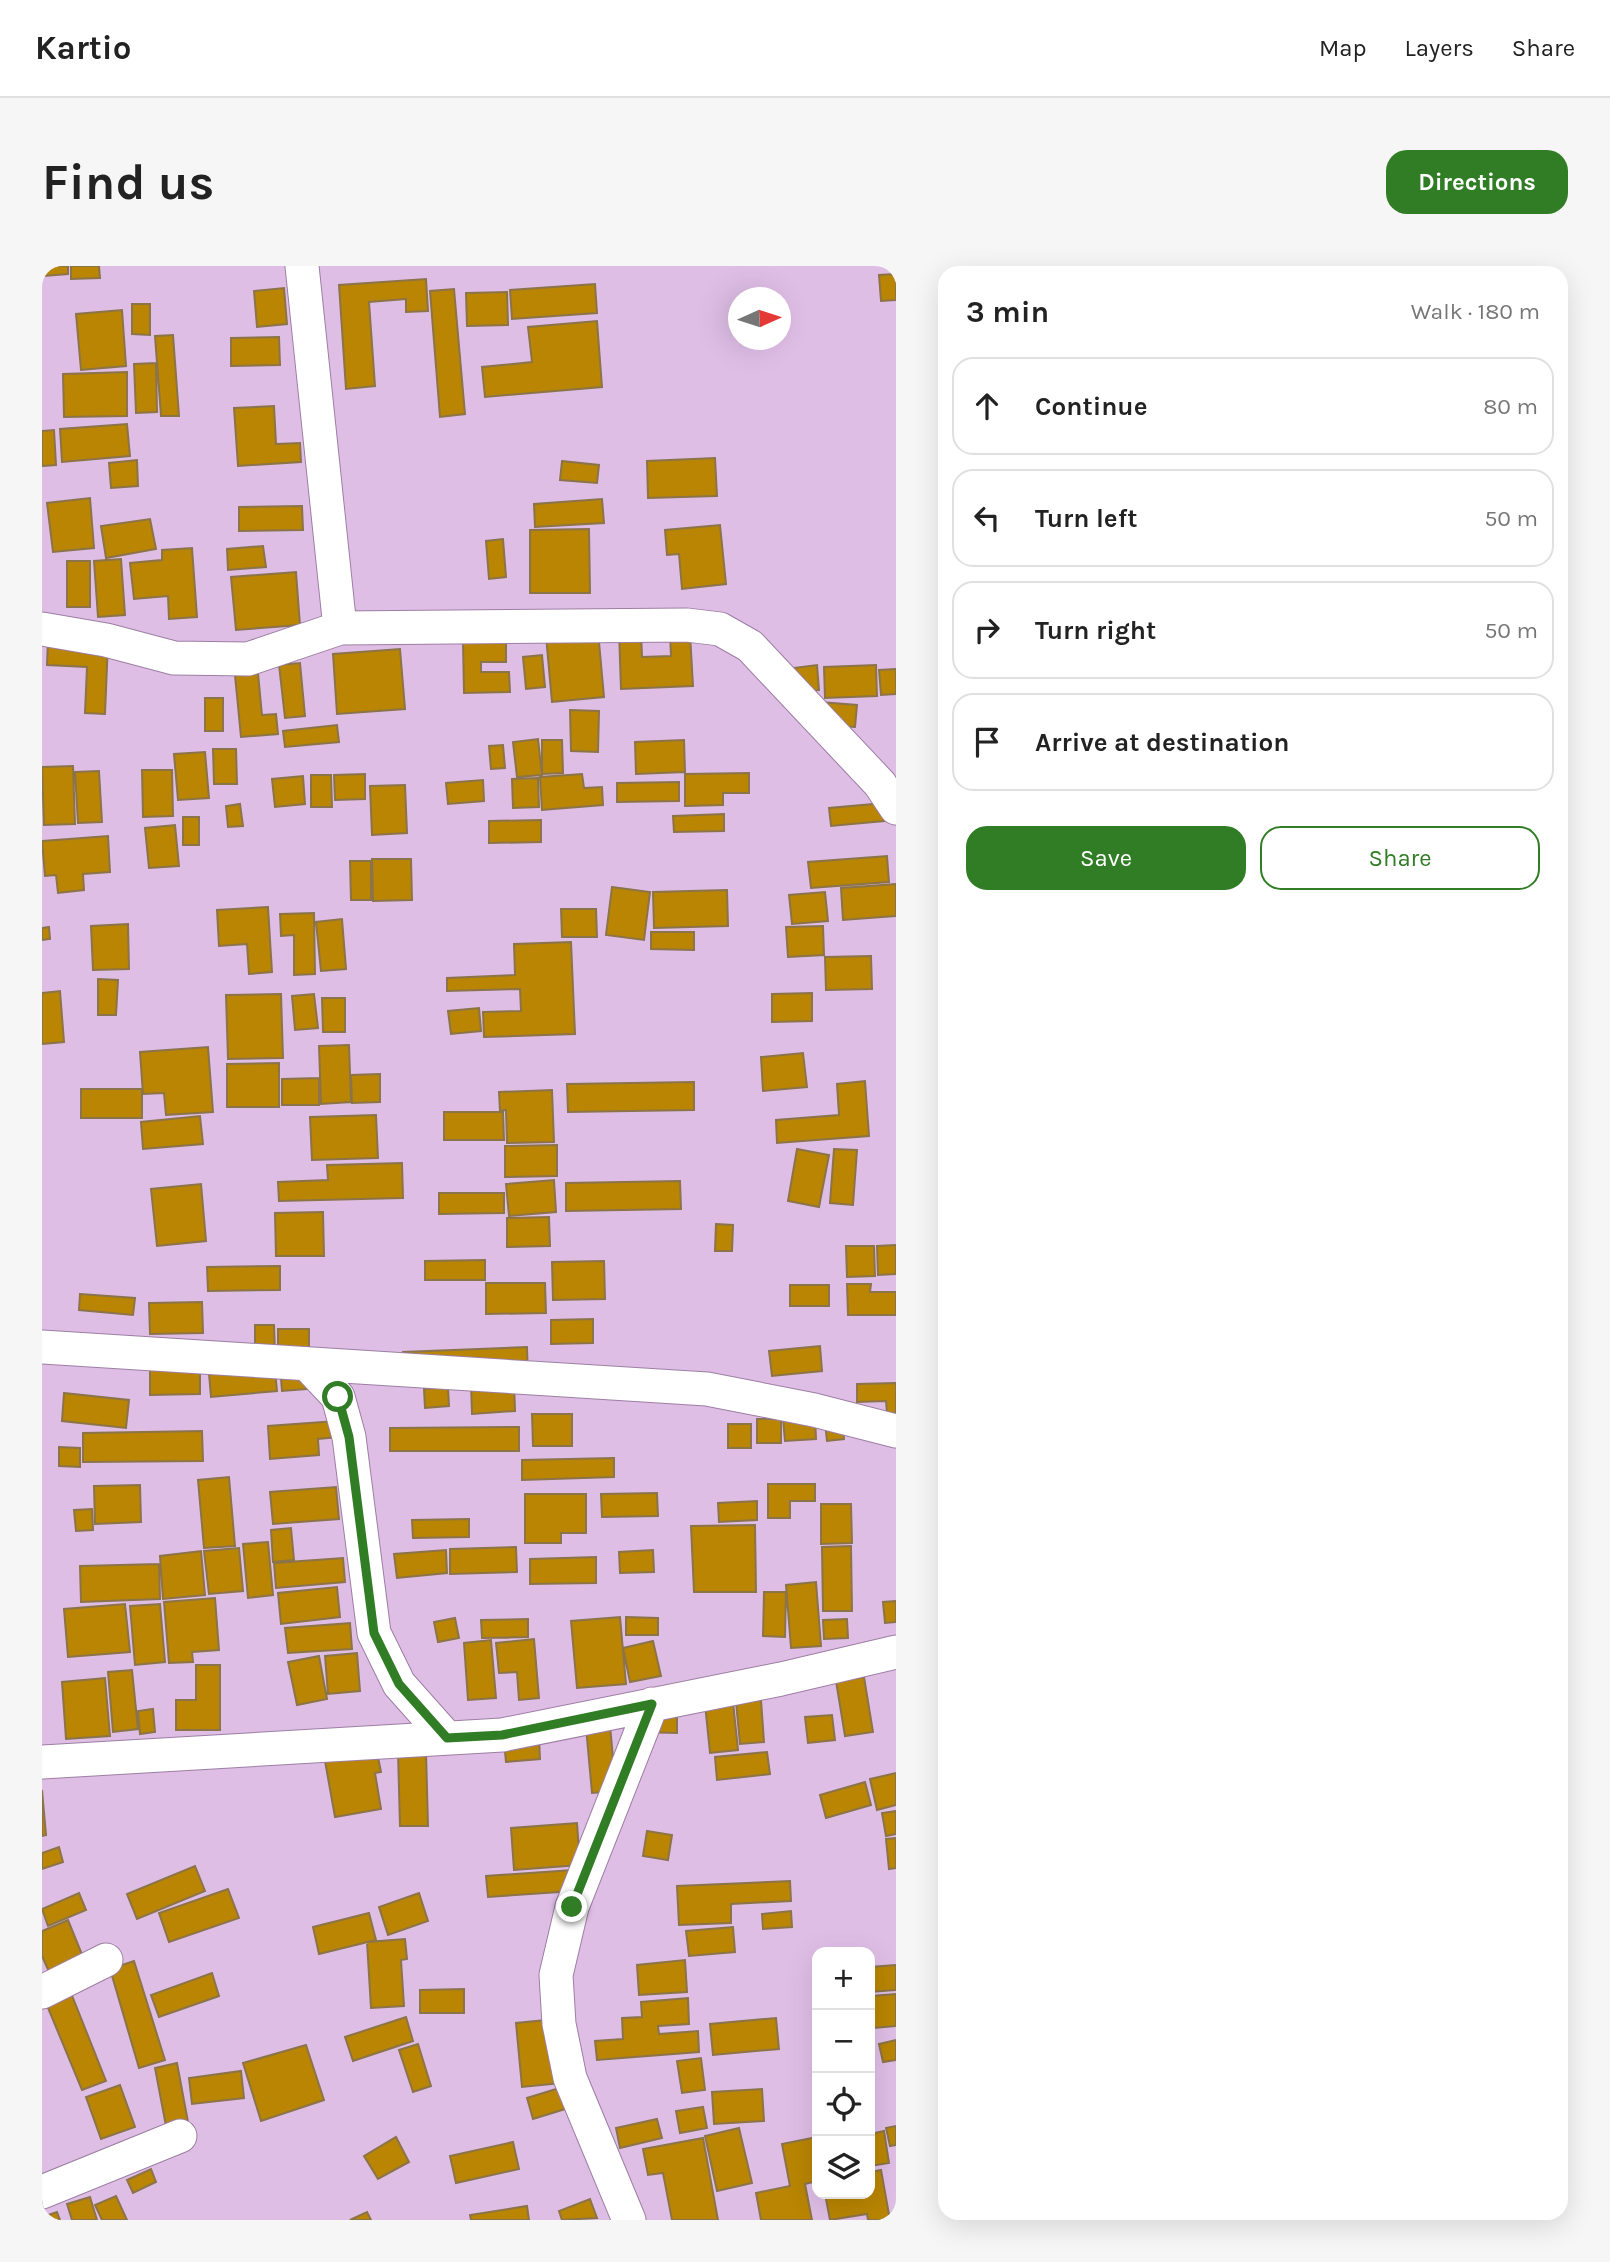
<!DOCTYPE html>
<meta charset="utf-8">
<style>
body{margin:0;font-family:Karla,sans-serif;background:#f6f6f6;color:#222}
.controls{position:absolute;right:21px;bottom:21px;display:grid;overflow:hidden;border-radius:14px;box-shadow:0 7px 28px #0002}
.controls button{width:63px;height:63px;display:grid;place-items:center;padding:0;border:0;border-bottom:2px solid #e0e0e0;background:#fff;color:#222;font:35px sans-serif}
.compass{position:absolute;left:686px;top:21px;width:63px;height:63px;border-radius:50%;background:#fff;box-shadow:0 7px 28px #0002;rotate:87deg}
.stop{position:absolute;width:21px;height:21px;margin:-16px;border:5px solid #317d25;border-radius:50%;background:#fff}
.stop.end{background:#317d25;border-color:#fff;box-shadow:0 2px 7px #0008}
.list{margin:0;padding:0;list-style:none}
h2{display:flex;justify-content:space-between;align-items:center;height:91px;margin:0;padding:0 28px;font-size:30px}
h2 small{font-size:23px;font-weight:400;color:#767676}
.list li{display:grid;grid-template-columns:46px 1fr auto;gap:21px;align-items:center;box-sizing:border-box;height:98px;margin:0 14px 14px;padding:0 14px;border:2px solid #e0e0e0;border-radius:21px}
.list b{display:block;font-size:26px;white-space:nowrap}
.list em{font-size:23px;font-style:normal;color:#767676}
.actions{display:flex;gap:14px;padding:21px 28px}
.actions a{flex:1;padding:16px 0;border:2px solid #317d25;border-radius:21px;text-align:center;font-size:24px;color:#317d25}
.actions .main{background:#317d25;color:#fff}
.icon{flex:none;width:38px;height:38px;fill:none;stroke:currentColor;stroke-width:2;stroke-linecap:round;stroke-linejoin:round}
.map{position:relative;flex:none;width:854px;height:1954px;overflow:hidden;border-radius:21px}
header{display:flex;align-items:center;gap:42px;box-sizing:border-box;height:98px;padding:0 35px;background:#fff;border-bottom:2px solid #e0e0e0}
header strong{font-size:33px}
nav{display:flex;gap:38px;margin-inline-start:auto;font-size:24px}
.intro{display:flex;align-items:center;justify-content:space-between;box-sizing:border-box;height:168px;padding:0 42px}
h1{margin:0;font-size:49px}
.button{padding:18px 32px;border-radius:21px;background:#317d25;color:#fff;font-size:24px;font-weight:700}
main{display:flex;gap:42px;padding:0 42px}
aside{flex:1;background:#fff;border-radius:21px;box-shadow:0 7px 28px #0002}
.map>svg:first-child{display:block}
.building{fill:#b98502;stroke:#8b734a;stroke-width:2}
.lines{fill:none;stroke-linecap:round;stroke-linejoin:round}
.minor-casing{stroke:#9d7ea3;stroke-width:35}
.minor{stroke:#fff;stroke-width:33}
.route{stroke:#317d25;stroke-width:9}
</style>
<header>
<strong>Kartio</strong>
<nav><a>Map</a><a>Layers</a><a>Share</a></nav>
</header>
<div class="intro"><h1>Find us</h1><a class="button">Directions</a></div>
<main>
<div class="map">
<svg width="854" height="1954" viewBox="0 0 854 1954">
<rect width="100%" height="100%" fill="#dfbee6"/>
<path class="building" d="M1,0H26V8L2,10Z
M29,0H57L58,12L29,13Z
M854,8V34L839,35L837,9Z
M384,13L386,45L364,46V33L327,36L333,120L304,123L297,19Z
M553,18L555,47L470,53L468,24Z
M242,22L245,58L215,61L212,25Z
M412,23L423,148L398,151L388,25Z
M465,26L466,59L425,60L424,27Z
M90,38H108V69L90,68Z
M80,44L84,100L39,104L34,48Z
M555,55L560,121L443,131L440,101L490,96L486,61Z
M131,69L137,150H119L113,70Z
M237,71L238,99L189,100V72Z
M114,97L115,146L94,147L92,98Z
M85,106V150L22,151L21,108Z
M232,140L234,178L258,177L259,196L196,200L192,142Z
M85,158L88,190L20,196L18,163Z
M12,164L14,199L0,200V165Z
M673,192L675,230L606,232L605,195Z
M95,194L96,220L69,222L67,197Z
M520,195L557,199L555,217L518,214Z
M48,232L52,282L11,286L5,237Z
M560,233L562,257L493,261L492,238Z
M260,240L261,264L197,265V241Z
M108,253L114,283L64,292L59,260Z
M678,259L684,318L640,323L637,288L625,289L623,264Z
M547,263L548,327H488V264Z
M461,273L464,311L447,313L444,275Z
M221,280L224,301L186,304L185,283Z
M150,282L155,351L127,353L126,330L92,333L88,297L120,294V284Z
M79,293L83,349L56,351L52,295Z
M25,295H48V341H25Z
M254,306L258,359L194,364L189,311Z
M556,365L562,431L510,436L504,370Z
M577,365H599L600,391L629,390L628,368H648L651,420L579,423Z
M6,372L66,376L63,448L43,447L45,401L5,399Z
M464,374V396H439V406H467L468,426L422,427L421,376Z
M358,383L363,443L295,448L291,388Z
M500,389L503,421L484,423L481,391Z
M215,397L220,449L234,448L236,468L199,471L192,399Z
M258,397L263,450L243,452L237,399Z
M775,399L777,424L753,425L751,402Z
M834,399L835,430L783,432L782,401Z
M854,403V428L839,429L837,404Z
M163,432H181V465H163Z
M778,436L815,439L813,461L777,459Z
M528,444L557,445L556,486L529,485Z
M295,459L297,476L243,481L241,465Z
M496,473L500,509L475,511L471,476Z
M500,474H520L521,507L500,508Z
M642,474L643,506L594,508L593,476Z
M461,479L463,502L449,503L447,480Z
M171,483H194L195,518H172Z
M163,486L167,532L136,534L132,488Z
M31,500L33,558L2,559L0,501Z
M100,504H130L131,550L101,551Z
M57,505L60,556L36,557L33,506Z
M707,507V527H681V539L643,540V508Z
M323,508V533L293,534L292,509Z
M540,508L542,522L560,521L561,539L500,544L498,511Z
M269,509H289L290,541H269Z
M261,510L263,538L233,541L230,513Z
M496,512L497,541L471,542L470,513Z
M441,514L442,535L406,538L404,517Z
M637,516V535L575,536V517Z
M363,519L365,567L330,569L328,520Z
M854,536V554L789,560L787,542Z
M198,538L201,560L186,561L184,540Z
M682,548V565L632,566L631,550Z
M141,551H157V579H141Z
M499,554V576L447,577V555Z
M133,559L137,600L107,602L103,562Z
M66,570L68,606L41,608L42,624L16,627L14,609L3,610L0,575Z
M845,590L847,616L769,622L766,596Z
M330,593H369L370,634L331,635Z
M308,595H329V634H309Z
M854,618V650L801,654L799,622Z
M570,621L608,626L602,674L564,669Z
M685,624L686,660L612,662L611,626Z
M783,626L786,655L750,658L747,629Z
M226,641L230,706L207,708L205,678L177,680L175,644Z
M519,643H554L555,671H520Z
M272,647L273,708L252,709V669L239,670L238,648Z
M300,653L304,703L279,705L274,656Z
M86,658L87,703L51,704L49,660Z
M781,660L782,689L746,691L744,661Z
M7,661L8,673L0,674V662Z
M609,666H652V684L609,683Z
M529,676L533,768L442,771L441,746L479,745L478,723L405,725V712L473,709L472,678Z
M829,690L830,723L784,724L783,691Z
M56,713L76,714L74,749H56Z
M18,725L22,776L0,778V727Z
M770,727V755L730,756V728Z
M239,728L241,792L186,793L184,729Z
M272,728L276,762L253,764L250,730Z
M280,732H303V766H281Z
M437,742L439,765L409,768L406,745Z
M307,779L309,836L279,838L277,780Z
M166,781L171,846L124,849L122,827L101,828L98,786Z
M761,787L765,821L721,825L719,791Z
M237,797V841H185V798Z
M338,808V836L310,837L309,809Z
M277,812V839H240V813Z
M823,815L827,870L735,877L734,854L797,849L795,818Z
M652,816V844L526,846L525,818Z
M39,823H100V852H39Z
M510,824L512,876L465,877L464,844L458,845L457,826Z
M402,846H461L462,874H402Z
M334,849L336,892L270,894L268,851Z
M158,850L161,878L101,883L99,856Z
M515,879V910L463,911V880Z
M755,883L787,889L777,941L746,935Z
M792,883L815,884L811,939L788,937Z
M360,897L361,932L237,935L236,916L286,914L285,899Z
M512,914L514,946L467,950L464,918Z
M638,915L639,943L524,945V917Z
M159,918L164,975L115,980L109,923Z
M397,927H462V947L397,948Z
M281,946L282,990H234L233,947Z
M507,951L508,980L465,981V952Z
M674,958L691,959L690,985H673Z
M854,979V1008L836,1009L835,980Z
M804,980H832L833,1010L805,1011Z
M443,994V1014H383V995Z
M562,995L563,1033L511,1034L510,996Z
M238,1000V1024L166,1025L165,1001Z
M444,1017H503L504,1047L444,1048Z
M805,1018H829L828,1026H854V1049H806Z
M748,1019H787V1040H748Z
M38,1028L93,1032L91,1049L37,1044Z
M160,1036L161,1067L108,1068L107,1037Z
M551,1053V1077L509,1078V1054Z
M213,1059H232L233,1087L213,1088Z
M236,1063H267V1089H236Z
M778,1080L780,1105L730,1110L727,1085Z
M485,1081L486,1112L362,1117L361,1086Z
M166,1096L233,1105L235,1125L169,1131Z
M238,1100L291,1121L240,1125Z
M158,1103V1128L108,1129V1104Z
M472,1116L473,1145L430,1148L429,1118Z
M854,1117V1147H845L844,1135L815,1136V1118Z
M406,1121L407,1140L383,1142L382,1123Z
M22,1127L87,1134L84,1162L20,1155Z
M799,1145L802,1173L785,1175L782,1147Z
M490,1148H530V1180H491Z
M773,1151L774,1173L743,1175L741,1153Z
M715,1153H739V1177H715Z
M294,1155L296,1171L276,1173L277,1189L228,1193L226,1160Z
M686,1158H709V1182H686Z
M477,1161V1185H348V1162Z
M160,1165L161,1195L41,1196V1167Z
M17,1181L38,1182V1201L17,1200Z
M572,1192V1211L480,1214V1194Z
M187,1211L193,1280L162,1282L156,1214Z
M726,1218H773V1235H748V1252H726Z
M98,1219L99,1256L53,1258L52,1220Z
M294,1221L297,1253L231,1258L228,1226Z
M615,1227L616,1250L560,1251L559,1228Z
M483,1228H544V1267H519V1277H483Z
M715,1235V1254L677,1256L676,1237Z
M779,1238H809L810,1277L779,1278Z
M50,1243L51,1264L34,1265L32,1244Z
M427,1253V1271L371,1272L370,1254Z
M713,1259L714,1326H652L649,1260Z
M249,1262L252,1294L231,1296L229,1264Z
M226,1276L231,1329L206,1332L201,1278Z
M809,1280L810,1345H781L780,1281Z
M474,1281L475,1306L408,1308V1283Z
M197,1282L201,1325L167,1328L162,1285Z
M404,1284L405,1307L355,1312L352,1288Z
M611,1284L612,1306L578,1307L577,1286Z
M159,1285L163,1329L121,1333L118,1290Z
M554,1291V1317L488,1318V1293Z
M301,1292L303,1316L234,1322L232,1297Z
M117,1298L118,1333L39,1336L38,1300Z
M774,1316L779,1380L749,1382L744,1319Z
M295,1321L298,1351L239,1358L236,1327Z
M722,1326H744L743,1371L721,1370Z
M173,1332L177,1384L150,1386L151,1396L127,1397L122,1336Z
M854,1335V1356L843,1357L841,1336Z
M83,1338L88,1386L26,1391L22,1343Z
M118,1338L123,1396L93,1399L88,1340Z
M578,1351L584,1418L535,1422L529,1355Z
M584,1351L616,1352V1369H584Z
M413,1352L417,1372L396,1376L392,1356Z
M486,1353V1371L440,1372L439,1354Z
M805,1353L806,1372L782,1373L781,1354Z
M308,1357L310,1383L246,1387L243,1362Z
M492,1373L497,1432L477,1434L475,1406L457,1407L454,1377Z
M449,1374L454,1432L426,1434L422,1377Z
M611,1375L619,1410L588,1416L581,1382Z
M315,1387L318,1425L286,1428L283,1390Z
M277,1390L285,1433L255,1439L246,1396Z
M154,1399H178V1464H134V1434H154Z
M90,1404L96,1463L71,1466L66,1406Z
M822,1411L831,1466L803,1470L794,1415Z
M63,1412L68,1470L24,1473L20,1416Z
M719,1434L722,1476L698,1478L694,1436Z
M691,1436L696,1484L668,1487L663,1438Z
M111,1443L113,1466L98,1468L96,1445Z
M790,1449L793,1474L766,1477L763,1451Z
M595,1451H635V1467L596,1466Z
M568,1459L574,1525L550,1527L544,1461Z
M497,1473L498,1493L464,1496L462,1476Z
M384,1485L386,1560H358L356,1486Z
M335,1486L339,1506L333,1507L339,1543L293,1551L283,1495Z
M725,1486L728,1508L675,1514L673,1491Z
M854,1507V1539L835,1544L828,1513Z
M823,1516L829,1539L784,1552L778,1529Z
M0,1524L4,1569L0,1570Z
M854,1545V1568L844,1570L840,1547Z
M535,1557L538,1599L472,1604L469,1562Z
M605,1565L630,1569L626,1594L601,1590Z
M854,1572V1602L847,1603L844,1573Z
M17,1581L21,1596L0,1603V1587Z
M153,1600L163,1625L95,1653L85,1628Z
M530,1604L532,1625L446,1631L444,1610Z
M748,1615L749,1635L689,1638V1657L637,1659L635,1620Z
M186,1623L197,1652L127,1676L117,1647Z
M37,1627L44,1644L6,1660L0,1643Z
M377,1627L386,1655L346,1669L337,1641Z
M749,1645L750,1661L721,1663L720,1648Z
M327,1647L334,1674L277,1688L271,1661Z
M26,1654L41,1691L7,1706L0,1690V1665Z
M691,1661L693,1686L647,1690L644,1665Z
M363,1673L365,1693L359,1694L362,1740L329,1742L325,1676Z
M643,1694L645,1726L597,1729L595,1699Z
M92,1695L123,1794L97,1802L68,1703Z
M854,1699V1724L828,1726V1701Z
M170,1707L177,1730L117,1751L109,1729Z
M422,1723V1747H378V1724Z
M29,1727L64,1815L40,1824L4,1737Z
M854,1728V1760L832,1762L829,1730Z
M646,1732L647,1758L616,1760L617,1768L656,1765L657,1786L555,1794L553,1775L581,1773L580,1752L600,1751L599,1736Z
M364,1751L371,1775L311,1795L303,1771Z
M734,1752L737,1783L671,1789L668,1758Z
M514,1753L519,1817L480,1821L474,1757Z
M854,1774V1794L841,1796L837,1778Z
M376,1778L389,1820L371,1826L357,1784Z
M264,1779L282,1834L219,1855L201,1797Z
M659,1792L663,1824L640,1827L635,1795Z
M135,1797L146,1856L124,1860L113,1802Z
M199,1805L202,1832L150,1838L147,1812Z
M78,1819L93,1861L59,1873L44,1831Z
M527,1819L533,1840L491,1853L485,1832Z
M720,1823L722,1855L672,1858L670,1826Z
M661,1841L665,1862L638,1867L634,1845Z
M615,1853L620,1872L578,1882L574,1862Z
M854,1860V1879L848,1880L844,1862Z
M697,1862L710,1917L675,1925L663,1870Z
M842,1865L847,1897L828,1900V1868Z
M354,1871L367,1896L336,1913L322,1890Z
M775,1871V1915L763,1918L770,1954H719L714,1927L748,1920L740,1878Z
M661,1872L676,1954H630L621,1907L606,1909L601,1883Z
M471,1876L477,1903L414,1917L408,1890Z
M109,1903L114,1916L91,1927L85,1914Z
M839,1904L848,1954H826L825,1948L788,1954L783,1928H828V1906Z
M74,1930L85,1954H60L53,1939Z
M48,1931L55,1954H30L25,1938Z
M548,1933L555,1952L520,1954L517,1945Z
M485,1940L487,1954H429L428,1949Z
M15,1946L18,1954H0V1951Z
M325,1946L329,1954H308Z"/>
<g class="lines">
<g class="minor-casing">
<path id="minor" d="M260,0L298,362
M0,363L64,374L132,392L206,393L298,362L645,359L678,363L708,380L838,518L854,542
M0,1081L665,1123L772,1144L854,1165
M265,1098L296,1131L307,1171L332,1367L357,1418L405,1472
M0,1496L460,1469L739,1413L854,1386
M0,1726L64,1694
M0,1926L138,1870
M587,1954L528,1812L517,1758L514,1709L530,1641L610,1438"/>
</g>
<use href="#minor" class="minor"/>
</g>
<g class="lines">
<path class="route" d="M296,1131L307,1171L332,1367L357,1418L405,1472L460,1469L610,1438L530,1641"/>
</g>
</svg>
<div class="controls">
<button>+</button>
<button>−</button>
<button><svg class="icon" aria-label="locate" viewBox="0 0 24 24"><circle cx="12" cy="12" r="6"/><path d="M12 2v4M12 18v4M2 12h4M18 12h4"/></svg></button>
<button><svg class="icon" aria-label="layers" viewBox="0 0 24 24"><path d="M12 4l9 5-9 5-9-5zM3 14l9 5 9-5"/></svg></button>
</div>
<svg class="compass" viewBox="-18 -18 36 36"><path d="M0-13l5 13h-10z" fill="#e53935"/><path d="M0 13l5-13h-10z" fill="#767676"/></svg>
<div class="stop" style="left:296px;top:1131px"></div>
<div class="stop end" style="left:530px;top:1641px"></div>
</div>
<aside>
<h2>3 min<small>Walk · 180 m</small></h2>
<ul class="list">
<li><svg class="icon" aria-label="ahead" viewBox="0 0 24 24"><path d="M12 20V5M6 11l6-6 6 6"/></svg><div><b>Continue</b></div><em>80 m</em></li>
<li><svg class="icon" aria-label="left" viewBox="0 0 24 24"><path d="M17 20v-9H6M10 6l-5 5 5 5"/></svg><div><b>Turn left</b></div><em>50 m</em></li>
<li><svg class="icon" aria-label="right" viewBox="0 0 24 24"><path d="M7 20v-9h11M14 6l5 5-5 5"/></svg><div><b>Turn right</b></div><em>50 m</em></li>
<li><svg class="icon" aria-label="arrive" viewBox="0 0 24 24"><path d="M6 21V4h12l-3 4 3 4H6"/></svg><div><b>Arrive at destination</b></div></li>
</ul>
<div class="actions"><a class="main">Save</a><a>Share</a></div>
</aside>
</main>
